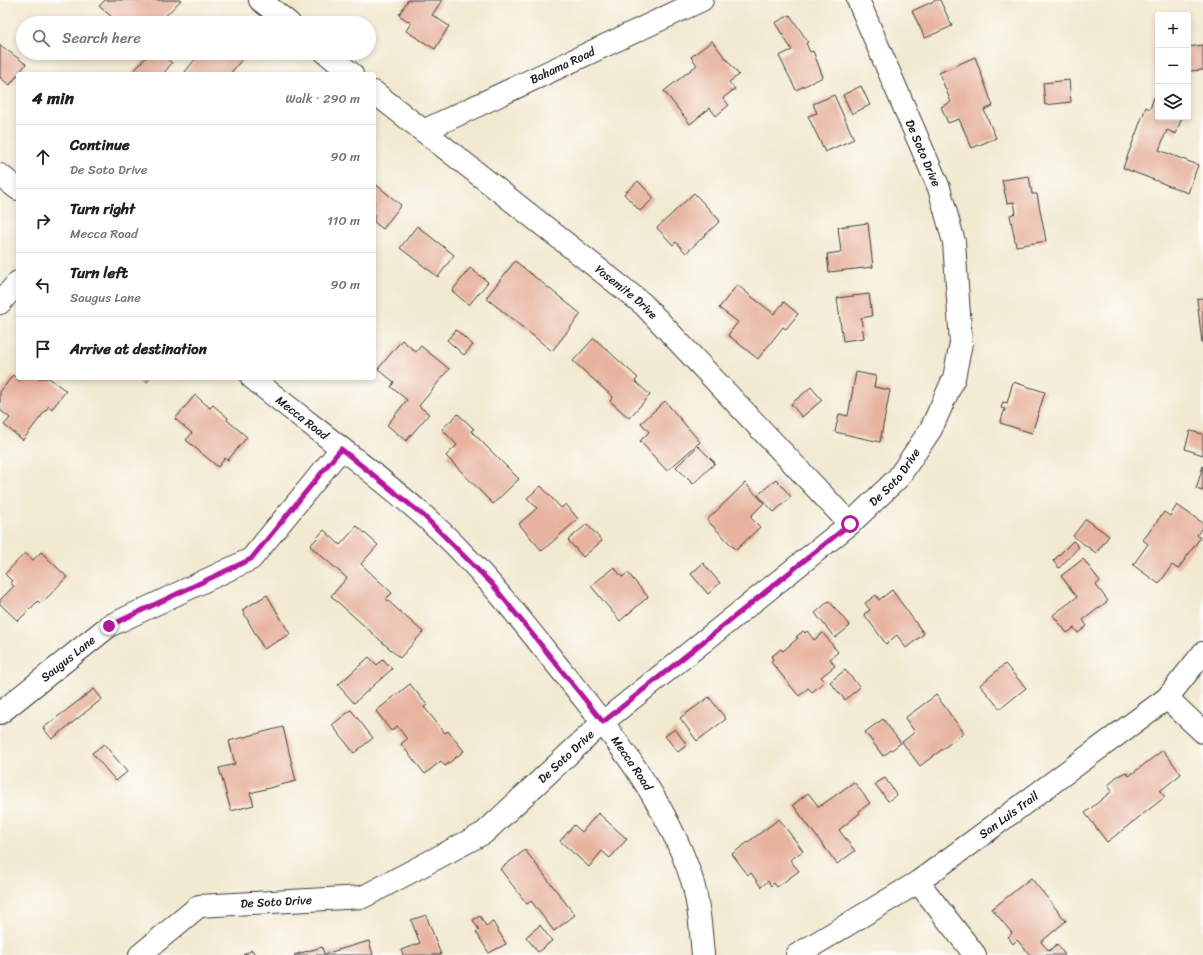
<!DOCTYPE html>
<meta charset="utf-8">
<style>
body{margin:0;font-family:Sriracha,sans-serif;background:#f6f6f6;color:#202124}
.controls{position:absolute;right:12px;top:12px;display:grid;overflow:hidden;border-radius:4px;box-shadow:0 2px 6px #0003}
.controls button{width:36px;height:36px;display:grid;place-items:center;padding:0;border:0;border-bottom:1px solid #e0e0e0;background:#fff;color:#202124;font:20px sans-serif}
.stop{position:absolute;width:12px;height:12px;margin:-9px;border:3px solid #b5179e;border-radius:50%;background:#fff}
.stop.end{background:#b5179e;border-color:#fff;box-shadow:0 1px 4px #0008}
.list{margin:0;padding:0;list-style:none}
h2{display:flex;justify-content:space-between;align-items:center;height:52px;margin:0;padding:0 16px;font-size:17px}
h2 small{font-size:13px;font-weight:400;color:#757577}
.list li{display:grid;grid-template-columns:26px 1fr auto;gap:12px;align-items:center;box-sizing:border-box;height:64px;padding:0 16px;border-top:1px solid #e0e0e0}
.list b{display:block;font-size:15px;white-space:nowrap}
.list p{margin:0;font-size:13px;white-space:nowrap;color:#757577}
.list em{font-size:13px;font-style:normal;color:#757577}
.icon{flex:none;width:22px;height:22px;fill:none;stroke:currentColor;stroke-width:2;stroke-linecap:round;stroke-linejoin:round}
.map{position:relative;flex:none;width:1203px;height:955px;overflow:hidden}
.search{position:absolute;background:#fff;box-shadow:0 2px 6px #0003;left:16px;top:16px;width:360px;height:44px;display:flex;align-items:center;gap:10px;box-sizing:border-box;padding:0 14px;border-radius:22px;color:#757577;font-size:15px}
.panel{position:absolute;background:#fff;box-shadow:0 2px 6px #0003;left:16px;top:72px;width:360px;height:308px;border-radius:4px}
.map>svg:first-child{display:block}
.building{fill:#e7b39f}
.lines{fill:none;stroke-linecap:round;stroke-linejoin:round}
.minor-casing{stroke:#3c3b37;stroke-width:24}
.tertiary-casing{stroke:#3c3b37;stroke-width:24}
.minor{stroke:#fff;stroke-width:22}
.tertiary{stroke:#fff;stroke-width:22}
.route{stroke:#b5179e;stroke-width:5}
.labels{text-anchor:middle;stroke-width:3;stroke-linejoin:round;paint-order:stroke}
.street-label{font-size:12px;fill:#1c1c1c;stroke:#fdfcf7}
</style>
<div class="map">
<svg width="1203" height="955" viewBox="0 0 1203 955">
<rect width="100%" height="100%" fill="#fdfcf7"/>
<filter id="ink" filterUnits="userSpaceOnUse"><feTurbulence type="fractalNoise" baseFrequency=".025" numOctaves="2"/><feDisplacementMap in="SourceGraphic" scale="8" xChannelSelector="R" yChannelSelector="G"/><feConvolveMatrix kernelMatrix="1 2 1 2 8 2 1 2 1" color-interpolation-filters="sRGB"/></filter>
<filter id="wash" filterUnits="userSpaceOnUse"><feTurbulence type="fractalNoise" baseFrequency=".012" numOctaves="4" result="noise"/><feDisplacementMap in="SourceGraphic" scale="16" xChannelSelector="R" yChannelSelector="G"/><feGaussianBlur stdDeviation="0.9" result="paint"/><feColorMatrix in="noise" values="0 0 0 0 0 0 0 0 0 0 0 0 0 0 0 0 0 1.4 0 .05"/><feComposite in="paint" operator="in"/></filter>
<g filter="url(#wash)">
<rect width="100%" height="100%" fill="#f2e9d1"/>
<g id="blocks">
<path class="building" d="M105,0H181L159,23H119L99,6Z
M408,0H442L432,15L449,26L435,49L406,31L411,23L399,15Z
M936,0H940L952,26L925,38L912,11Z
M790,15L808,42L806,43L810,52L813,51L823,77L796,90L779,56L792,50L775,23Z
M712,41L739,75L729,82L735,89L723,98L729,105L716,116L710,108L690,124L664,91L697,65L691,57Z
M0,45L26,64L10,85L0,78Z
M1203,45V70L1189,71L1188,47Z
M150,53H160L172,63L163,74H133L132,73Z
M200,53H241L239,55L243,58L230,74H188L185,72Z
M975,57L993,106L984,110L996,138L972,148L959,119L948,123L941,107L951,102L939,73Z
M1069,80L1071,102L1045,105L1043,83Z
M861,86L870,105L852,114L843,95Z
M834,95L854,139L825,152L808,116L817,113L813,104Z
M1154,97L1158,98V117H1182L1176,134L1167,130L1159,150L1198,165L1188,193L1123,168L1146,107L1150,109Z
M1029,176L1032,194H1037L1046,241L1016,246L1010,215L1016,213L1014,202L1007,203L1002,180Z
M638,181L654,198L640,211L624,194Z
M374,183L401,205L383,229L374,222Z
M694,193L720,221L686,253L676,242L673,245L657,228Z
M868,223L873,267L829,272L827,254L841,252L838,227Z
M417,226L454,255L438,277L400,248Z
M515,261L581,314L552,351L486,298Z
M470,268L488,282L469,305L452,291Z
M737,285L774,314L784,302L798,314L786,329L783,327L758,359L728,335L738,322L719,308Z
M869,294L872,316L861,318L864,338L843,341L837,298Z
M1203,298V343H1202L1197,299Z
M456,330L473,345L464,355L447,340Z
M594,338L638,378L635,381L650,395L629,418L610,401L613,397L573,361Z
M402,340L416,352L421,346L449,369L419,406L429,414L406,441L387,425L407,400L391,387L394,382L378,369Z
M856,372L876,376L874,387L890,390L880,442L835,432L839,414L848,416Z
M13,375L20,381L22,378H49L66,391L52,409L49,406L23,440L4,425L10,418L0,410V392Z
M142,378H150L147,382Z
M1013,382L1045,392L1032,433L1000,423L1005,409L1001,408L1003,402L1007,403Z
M811,387L822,400L802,417L791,404Z
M195,395L210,408L213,405L228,418L227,420L247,437L228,460L225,458L218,467L186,440L192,433L175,419Z
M665,401L700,442L667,471L640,441L649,432L641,423Z
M458,414L474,429L471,431L519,479L493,504L446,456L457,445L442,429Z
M1190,431L1203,434V455L1185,449Z
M698,446L715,463L693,484L676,467Z
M1203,466V491L1196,489Z
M776,479L791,497L774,512L758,495Z
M745,483L764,503L750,517L760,527L736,550L707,520Z
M541,486L561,508L566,504L578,519L542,551L519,524L537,508L527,498Z
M1177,505L1203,523V526L1197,535L1200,538L1178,569L1172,565L1159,584L1133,565L1148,544L1143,540L1164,512L1170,516Z
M1086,519L1109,536L1096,553L1073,536Z
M587,524L602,541L583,557L568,540Z
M357,526L378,545L361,564L392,593L386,599L423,632L400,658L331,596L347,578L310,546L324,530L340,545Z
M1073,541L1079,547L1059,568L1053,561Z
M41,552L67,577L41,604L38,601L18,621L0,604V600L14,586L10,583L12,581L5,574L25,553L33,560Z
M1083,559L1100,581L1096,585L1108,601L1083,620L1087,626L1078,633L1074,628L1067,633L1053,615L1077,597L1061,576Z
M703,563L720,583L708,594L691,574Z
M614,567L622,577L628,573L648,597L620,621L591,586Z
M892,590L924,634L906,648L897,635L886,644L864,614L870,610L865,603L876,595L879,600Z
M267,595L290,634L264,649L242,610Z
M829,601L850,626L835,638L815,613Z
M803,631L805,633L807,631L814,640L823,633L838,652L830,659L835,666L821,677L825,681L812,692L808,688L799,696L771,662L773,659L771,657L781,649L783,651L798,638L796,637Z
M369,657L377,665L383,659L392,669L354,703L338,685Z
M1005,664L1026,688L1000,709L980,685Z
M845,670L860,687L845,700L830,682Z
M410,684L427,705L424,707L445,733L448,731L464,751L445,766L441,761L425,774L401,744L407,739L397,726L391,731L376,711Z
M94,689L102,699L52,739L43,728Z
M936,695L964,733L920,766L902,742L915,732L905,718Z
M709,697L726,719L697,741L680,718Z
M351,710L373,738L354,753L332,725Z
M883,719L901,743L883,756L865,732Z
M283,727L296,781L250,793L254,805L231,811L219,768L235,764L229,741Z
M675,729L687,745L678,752L665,736Z
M104,744L127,772L116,781L92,753Z
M1163,750L1181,774L1160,791L1165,797L1107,842L1085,813L1112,791L1108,786L1116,777L1126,772L1129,776Z
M885,778L897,795L888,801L875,784Z
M854,782L870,803L859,811L860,813L839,830L855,851L837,864L793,805L808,793L819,807Z
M598,813L627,839L610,858L602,851L589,867L560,841L574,825L582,832Z
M779,819L803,851L790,860L799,871L777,887L774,883L771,886L768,881L761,887L751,873L748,875L732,854Z
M525,850L575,915L554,931L531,901L527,904L500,869Z
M1031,878L1066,921L1041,942L1049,951L1057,944L1065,955H1030L1017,940L1013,944L1008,937L1012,933L992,909Z
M426,915L441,955H403L401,950L420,943L411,920Z
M480,916L486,926L493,922L506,944L489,953L476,932L479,930L473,920Z
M540,925L552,941L538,952L526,937Z
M369,941L373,955H294L322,947L324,954Z
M252,950L255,955H243Z"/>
</g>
</g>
<g filter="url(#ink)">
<use href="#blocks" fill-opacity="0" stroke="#3c3b37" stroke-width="1"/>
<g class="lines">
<g class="minor-casing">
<g id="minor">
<path d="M260,0L289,23"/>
<path d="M326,53L352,74"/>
<path id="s1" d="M374,92L643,304L850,524"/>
<path id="s2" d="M423,131L702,0"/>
<path d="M0,303L18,282"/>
<path d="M1167,698L1203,732"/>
<path id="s3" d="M0,713L109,626L251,559L341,449"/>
<path d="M918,882L975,955"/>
<path id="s4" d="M140,955L199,906L363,897L484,833L603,722L850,524L898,478L931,429L954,378L961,343L954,242L939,188L858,0"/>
<path id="s5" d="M797,955L918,882L1167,698L1203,653"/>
</g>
</g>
<g class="tertiary-casing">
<g id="tertiary">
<path d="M0,175L18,189"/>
<path id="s6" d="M252,378C309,424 368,467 423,515C471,557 510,606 549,655C605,725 664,794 692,880C699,904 701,931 703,955"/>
</g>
</g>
<use href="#minor" class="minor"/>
<use href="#tertiary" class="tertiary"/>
</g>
</g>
<g class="lines" filter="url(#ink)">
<path class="route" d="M109,626L251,559L341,449L424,516L492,584L603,722L850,524"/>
</g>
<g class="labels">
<g class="street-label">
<text dy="4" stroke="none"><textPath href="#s2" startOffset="154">Bahama Road</textPath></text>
<text transform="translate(923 153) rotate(67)" y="4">De Soto Drive</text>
<text dy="4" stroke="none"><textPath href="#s1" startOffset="322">Yosemite Drive</textPath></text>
<text dy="4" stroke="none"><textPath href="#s6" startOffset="64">Mecca Road</textPath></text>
<text dy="4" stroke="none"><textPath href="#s4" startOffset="922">De Soto Drive</textPath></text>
<text dy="4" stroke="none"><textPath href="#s3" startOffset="87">Saugus Lane</textPath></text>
<text dy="4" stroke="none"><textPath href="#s4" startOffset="490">De Soto Drive</textPath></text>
<text dy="4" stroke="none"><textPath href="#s6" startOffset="544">Mecca Road</textPath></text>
<text dy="4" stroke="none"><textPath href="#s5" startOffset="254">San Luis Trail</textPath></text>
<text dy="4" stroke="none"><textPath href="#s4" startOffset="154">De Soto Drive</textPath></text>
</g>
</g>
</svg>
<div class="controls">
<button>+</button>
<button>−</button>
<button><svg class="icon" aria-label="layers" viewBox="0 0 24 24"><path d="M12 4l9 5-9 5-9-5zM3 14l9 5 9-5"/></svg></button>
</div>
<div class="stop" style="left:850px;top:524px"></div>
<div class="stop end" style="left:109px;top:626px"></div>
<div class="search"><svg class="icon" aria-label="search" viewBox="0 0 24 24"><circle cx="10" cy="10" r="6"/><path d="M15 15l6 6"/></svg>Search here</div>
<section class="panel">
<h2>4 min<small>Walk · 290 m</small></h2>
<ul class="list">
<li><svg class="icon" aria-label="ahead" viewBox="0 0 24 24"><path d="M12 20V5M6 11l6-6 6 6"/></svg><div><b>Continue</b><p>De Soto Drive</p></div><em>90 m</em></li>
<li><svg class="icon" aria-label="right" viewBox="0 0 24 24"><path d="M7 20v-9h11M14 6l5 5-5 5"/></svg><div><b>Turn right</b><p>Mecca Road</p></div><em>110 m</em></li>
<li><svg class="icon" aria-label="left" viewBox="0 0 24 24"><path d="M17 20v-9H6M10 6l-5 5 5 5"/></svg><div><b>Turn left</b><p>Saugus Lane</p></div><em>90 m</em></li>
<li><svg class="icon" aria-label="arrive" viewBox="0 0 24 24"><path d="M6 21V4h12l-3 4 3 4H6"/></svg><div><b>Arrive at destination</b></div></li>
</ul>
</section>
</div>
